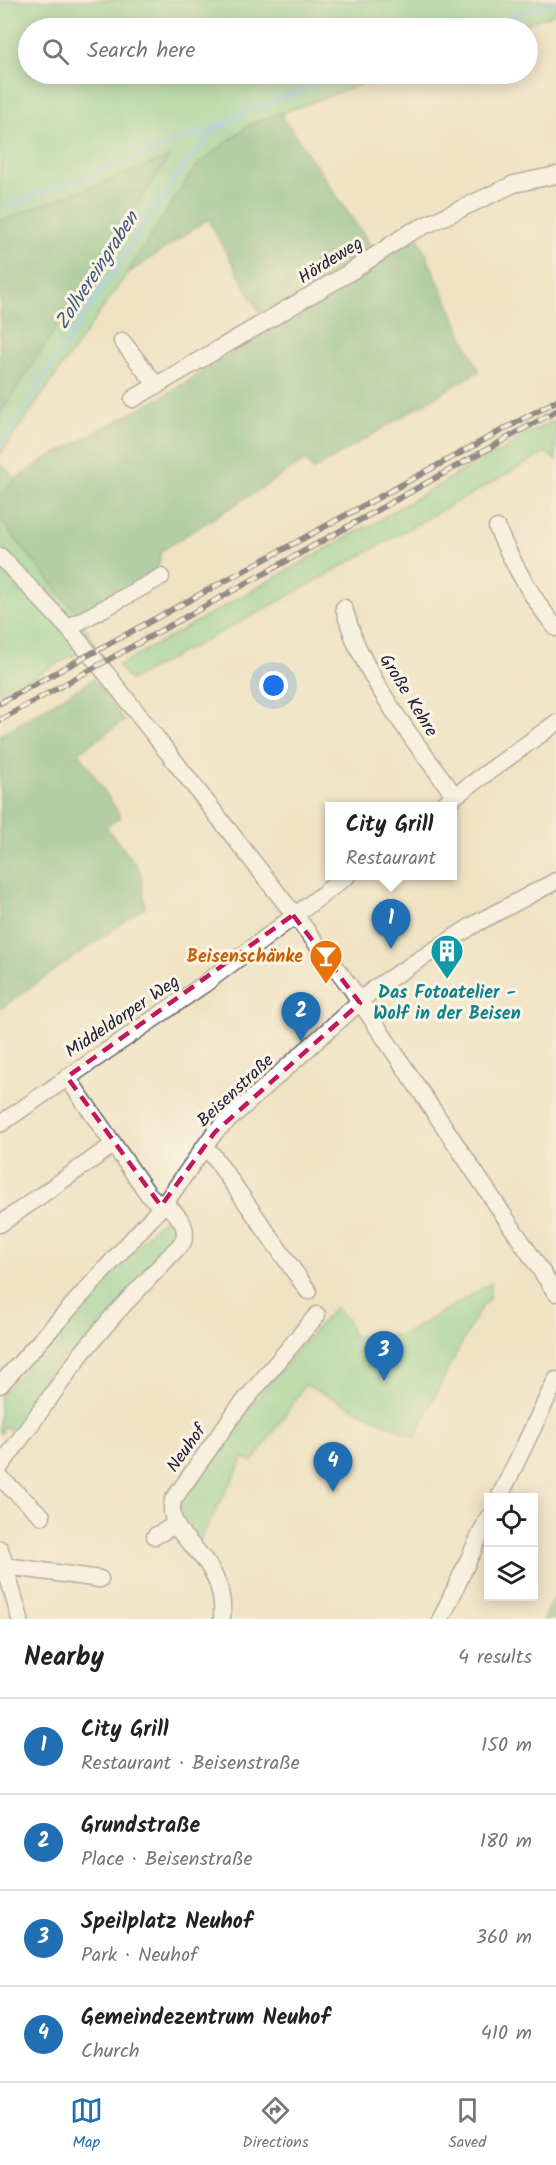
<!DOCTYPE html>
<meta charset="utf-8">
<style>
body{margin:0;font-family:Kalam,sans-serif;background:#f2f2f2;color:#222}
.controls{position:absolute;right:18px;bottom:18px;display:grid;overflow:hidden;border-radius:0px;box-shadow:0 3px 15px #0003}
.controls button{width:54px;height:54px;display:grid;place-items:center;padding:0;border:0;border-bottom:2px solid #e0e0e0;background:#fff;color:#222;font:30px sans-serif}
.you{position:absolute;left:274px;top:686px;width:21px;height:21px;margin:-15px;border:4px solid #fff;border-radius:50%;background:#1a73e8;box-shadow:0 0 0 9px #1a73e833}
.badge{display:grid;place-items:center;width:39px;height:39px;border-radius:50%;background:#1f6fb2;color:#fff;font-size:20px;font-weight:700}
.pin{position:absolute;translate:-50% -50px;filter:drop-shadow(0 2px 3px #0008)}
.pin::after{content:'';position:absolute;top:32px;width:21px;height:18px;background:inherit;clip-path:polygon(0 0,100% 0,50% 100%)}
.popup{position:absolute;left:325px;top:802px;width:132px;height:78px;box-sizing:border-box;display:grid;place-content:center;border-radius:0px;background:#fff;filter:drop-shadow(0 2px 4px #0005);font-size:20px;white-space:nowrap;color:#767676}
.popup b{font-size:22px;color:#222}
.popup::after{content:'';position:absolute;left:50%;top:100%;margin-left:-12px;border:12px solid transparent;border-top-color:#fff}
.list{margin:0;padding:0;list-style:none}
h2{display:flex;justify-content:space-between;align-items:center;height:78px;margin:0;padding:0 24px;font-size:26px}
h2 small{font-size:20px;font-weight:400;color:#767676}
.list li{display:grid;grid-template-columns:39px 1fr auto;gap:18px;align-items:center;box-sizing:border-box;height:96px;padding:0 24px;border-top:2px solid #e0e0e0}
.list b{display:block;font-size:22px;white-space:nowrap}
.list p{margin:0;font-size:20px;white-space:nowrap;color:#767676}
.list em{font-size:20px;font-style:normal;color:#767676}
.icon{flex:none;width:33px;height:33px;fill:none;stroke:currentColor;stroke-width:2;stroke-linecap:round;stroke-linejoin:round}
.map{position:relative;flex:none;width:556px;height:1619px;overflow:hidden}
.search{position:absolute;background:#fff;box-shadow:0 3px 15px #0003;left:18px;right:18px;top:18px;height:66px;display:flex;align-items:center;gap:15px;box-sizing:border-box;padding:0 21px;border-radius:33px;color:#767676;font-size:22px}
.sheet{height:462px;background:#fff}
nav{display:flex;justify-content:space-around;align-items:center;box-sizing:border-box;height:84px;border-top:2px solid #e0e0e0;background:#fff;font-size:16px;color:#767676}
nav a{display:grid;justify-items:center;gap:3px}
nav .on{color:#1f6fb2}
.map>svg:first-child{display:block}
.green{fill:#80d292;stroke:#517a66;stroke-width:1.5}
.forest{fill:#68b47c;stroke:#456b5c;stroke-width:1.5}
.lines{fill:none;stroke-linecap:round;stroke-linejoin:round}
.stream{stroke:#76bfef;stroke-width:4}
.minor-casing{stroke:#6a666b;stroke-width:19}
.minor{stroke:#fff;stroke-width:16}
.rail-casing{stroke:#22223b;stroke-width:6}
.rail{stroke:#fcf5e5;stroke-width:4;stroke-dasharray:11;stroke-linecap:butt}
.marked{fill:none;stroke:#c2185b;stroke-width:4.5;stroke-dasharray:12 8;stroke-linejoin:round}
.labels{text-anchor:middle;stroke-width:6;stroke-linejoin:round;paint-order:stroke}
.street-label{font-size:18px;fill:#22223b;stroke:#fcf5e5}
.food-label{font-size:18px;font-weight:bold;fill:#c56008;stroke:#fcf5e5;text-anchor:end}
.culture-label{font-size:18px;font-weight:bold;fill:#0d838f;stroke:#fcf5e5}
.water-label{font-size:20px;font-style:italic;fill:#3f597a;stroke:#fcf5e5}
</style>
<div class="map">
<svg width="556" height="1619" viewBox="0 0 556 1619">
<rect width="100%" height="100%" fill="#fcf5e5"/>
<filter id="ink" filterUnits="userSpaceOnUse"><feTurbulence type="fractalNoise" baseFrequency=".0167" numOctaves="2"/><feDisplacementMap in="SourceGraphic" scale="12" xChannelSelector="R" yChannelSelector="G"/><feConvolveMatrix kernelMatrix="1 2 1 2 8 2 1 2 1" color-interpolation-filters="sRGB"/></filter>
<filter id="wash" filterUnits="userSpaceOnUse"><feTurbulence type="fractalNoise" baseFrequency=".008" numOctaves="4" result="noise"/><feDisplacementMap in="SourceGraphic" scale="24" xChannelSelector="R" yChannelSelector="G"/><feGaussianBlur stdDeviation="1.35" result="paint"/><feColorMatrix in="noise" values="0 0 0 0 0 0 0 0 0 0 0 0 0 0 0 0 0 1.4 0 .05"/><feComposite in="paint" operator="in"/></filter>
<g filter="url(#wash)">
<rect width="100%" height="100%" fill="#f0e3c4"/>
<path class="green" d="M0,0H556V13L514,28H28V74H389L249,125L200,163L188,178L126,275L0,455V414L168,158L0,221Z
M556,419V461L546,452L276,603L130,680L118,666L361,529L371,526L387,515L491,454L502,452L518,439Z
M0,464L16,479L0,496Z
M0,520L80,617L94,644L0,695Z
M169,1219L174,1221L178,1226L176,1239L72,1358H61L27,1401L33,1407L17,1431H12L5,1426L0,1434V1396L158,1224L163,1220Z
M491,1283L489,1299L481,1308L451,1363L415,1437L305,1385L253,1462L244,1458L199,1542L179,1517L181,1500L265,1388L335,1307L347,1321L353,1336L403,1335Z"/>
<path class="forest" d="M280,113L373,249L262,317L208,219L126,275L188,178L200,163L249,125Z
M169,157L0,414V221Z
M418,237L479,371L313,470L306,460L161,551L157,575L80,617L0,520V496L16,479L44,460L164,396Z
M94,679L124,721L79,752L121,817L106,827L140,870L145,907L0,1009V735Z
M556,1591V1619H543Z"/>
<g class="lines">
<path class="stream" d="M477,28L556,1
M0,209L223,123
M0,444L177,175L212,133L243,112L347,74"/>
</g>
</g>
<g filter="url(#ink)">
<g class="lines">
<g class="minor-casing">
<path id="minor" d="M122,341L157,386
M133,399L352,271L409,233L514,184L556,175
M497,528C513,564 531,597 556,628
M0,556L68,628L106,673L349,985L556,1293
M344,608C348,621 352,636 358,648C383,702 420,749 455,796
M68,628L161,577
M441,806L556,723
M67,1077L148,1194L161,1206
M0,1124L203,985L347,876
M202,1149L212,1154L308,1291
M0,1224L113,1145
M0,1385L165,1203L215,1132L375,988L475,924L556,881
M0,1467L82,1353L115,1314L183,1242C190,1225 176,1214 165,1203
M0,1478L42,1516
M499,1498L556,1380
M155,1536L175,1525
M0,1549L20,1619
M6,1566L100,1579
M222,1619C224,1596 217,1575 202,1557C188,1539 167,1526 173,1500L236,1411L317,1315
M441,1619L488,1518"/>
</g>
<use href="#minor" class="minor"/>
<g class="rail-casing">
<path id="rail" d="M0,703L556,401
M0,720L556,411"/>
</g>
<use href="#rail" class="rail"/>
</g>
</g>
<path d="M0 0H556V1619H0ZM293,915L360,1003L215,1132L161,1206L67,1077Z" fill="#f0e3c4" fill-opacity=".55" fill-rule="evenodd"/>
<path class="marked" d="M293,915L360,1003L215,1132L161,1206L67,1077Z"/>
<defs>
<g id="building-pin" transform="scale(1.725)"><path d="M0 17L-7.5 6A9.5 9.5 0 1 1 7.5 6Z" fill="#0f9aa8" stroke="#fcf5e5"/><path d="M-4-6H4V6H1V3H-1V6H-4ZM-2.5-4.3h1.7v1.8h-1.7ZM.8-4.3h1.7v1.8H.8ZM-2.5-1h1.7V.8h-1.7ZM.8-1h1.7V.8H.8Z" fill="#fff"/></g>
<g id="bar-pin" transform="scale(1.725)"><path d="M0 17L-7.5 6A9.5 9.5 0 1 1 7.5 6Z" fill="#e8710a" stroke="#fcf5e5"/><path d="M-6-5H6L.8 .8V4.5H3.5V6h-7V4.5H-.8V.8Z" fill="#fff"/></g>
</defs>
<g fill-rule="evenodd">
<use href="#building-pin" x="447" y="951"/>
<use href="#bar-pin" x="326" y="956"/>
</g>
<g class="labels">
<g class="street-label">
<text transform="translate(330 260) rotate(-32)" y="6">Hördeweg</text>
<text transform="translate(409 695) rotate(58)" y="6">Große Kehre</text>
<text transform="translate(122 1016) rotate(-34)" y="6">Middeldorper Weg</text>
<text transform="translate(235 1090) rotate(-43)" y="6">Beisenstraße</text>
<text transform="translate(186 1448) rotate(-54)" y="6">Neuhof</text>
</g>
<g class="food-label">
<text x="303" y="962">Beisenschänke</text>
</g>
<g class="culture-label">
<text x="447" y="998">Das Fotoatelier -<tspan x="447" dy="21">Wolf in der Beisen</tspan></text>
</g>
<g class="water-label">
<text transform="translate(96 270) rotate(-57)" y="7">Zollvereingraben</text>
</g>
</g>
</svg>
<div class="controls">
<button><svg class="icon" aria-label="locate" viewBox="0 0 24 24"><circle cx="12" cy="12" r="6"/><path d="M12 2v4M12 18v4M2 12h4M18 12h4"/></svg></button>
<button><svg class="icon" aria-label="layers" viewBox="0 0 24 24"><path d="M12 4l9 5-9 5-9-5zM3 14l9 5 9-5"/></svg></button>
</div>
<div class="you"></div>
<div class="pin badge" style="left:391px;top:949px">1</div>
<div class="popup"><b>City Grill</b>Restaurant</div>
<div class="pin badge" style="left:301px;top:1042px">2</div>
<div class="pin badge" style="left:384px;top:1381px">3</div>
<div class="pin badge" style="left:333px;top:1492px">4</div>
<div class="search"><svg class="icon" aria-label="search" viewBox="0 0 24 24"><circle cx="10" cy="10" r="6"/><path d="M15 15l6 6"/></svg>Search here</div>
</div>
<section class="sheet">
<h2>Nearby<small>4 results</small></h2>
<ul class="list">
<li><span class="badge">1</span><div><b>City Grill</b><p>Restaurant · Beisenstraße</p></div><em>150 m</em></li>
<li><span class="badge">2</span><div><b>Grundstraße</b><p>Place · Beisenstraße</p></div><em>180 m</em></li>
<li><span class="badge">3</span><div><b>Speilplatz Neuhof</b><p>Park · Neuhof</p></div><em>360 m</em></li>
<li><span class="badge">4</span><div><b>Gemeindezentrum Neuhof</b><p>Church</p></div><em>410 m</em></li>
</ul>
</section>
<nav>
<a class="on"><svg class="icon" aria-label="map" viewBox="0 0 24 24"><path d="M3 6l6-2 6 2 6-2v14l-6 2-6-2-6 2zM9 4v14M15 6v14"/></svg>Map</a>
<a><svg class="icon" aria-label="directions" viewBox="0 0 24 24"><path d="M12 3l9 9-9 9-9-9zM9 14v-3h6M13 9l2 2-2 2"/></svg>Directions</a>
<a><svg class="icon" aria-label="saved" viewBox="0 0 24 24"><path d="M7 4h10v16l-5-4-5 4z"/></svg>Saved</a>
</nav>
